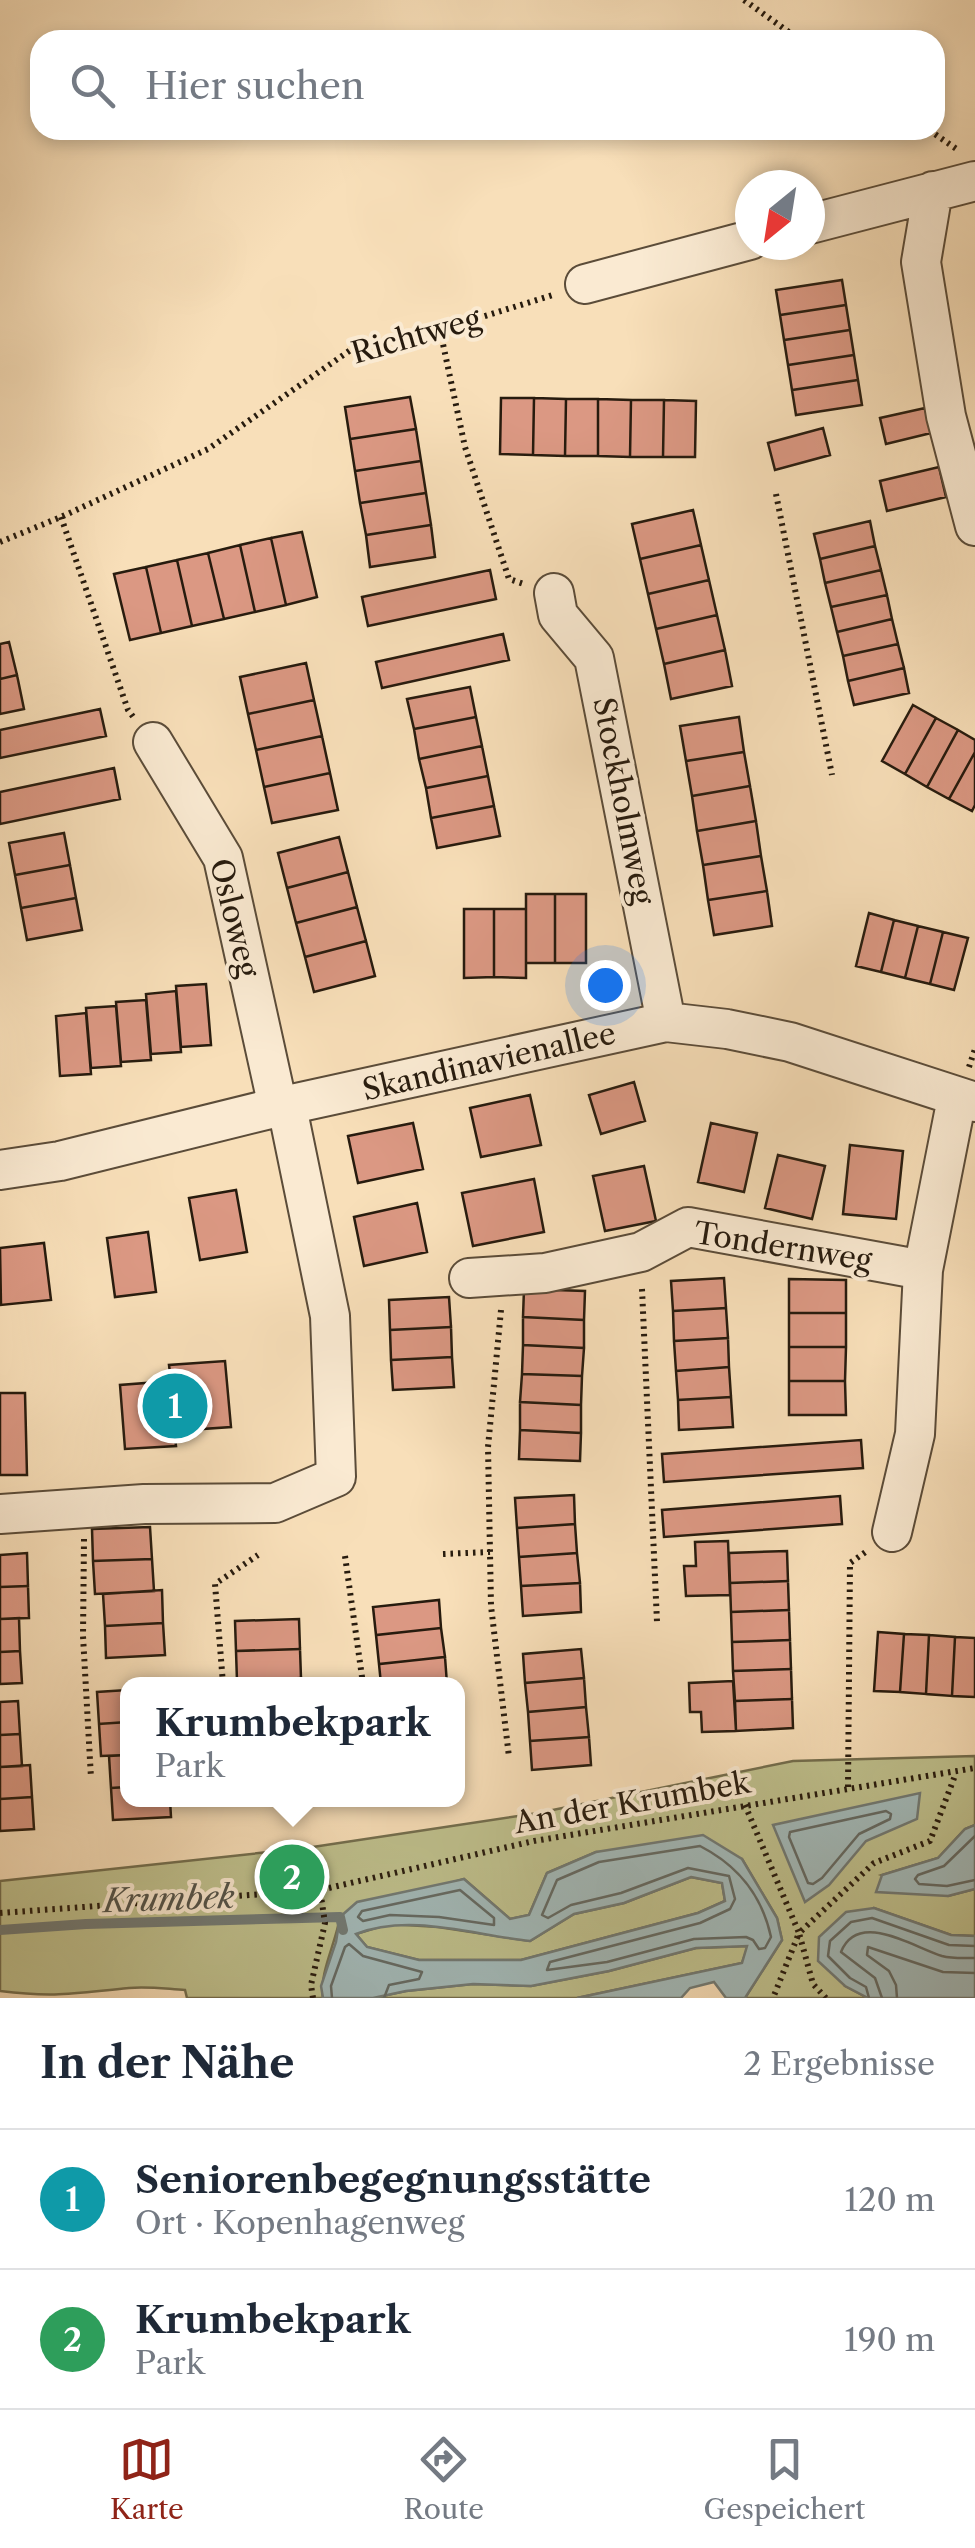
<!DOCTYPE html>
<html lang="de">
<meta charset="utf-8">
<style>
body{margin:0;font-family:"Libre Caslon Text",serif;background:#f2f2f3;color:#1f2937}
.compass{position:absolute;left:735px;top:170px;width:90px;height:90px;border-radius:50%;background:#fff;box-shadow:0 5px 15px #0003;rotate:210deg}
.you{position:absolute;left:605px;top:985px;width:35px;height:35px;margin:-25px;border:8px solid #fff;border-radius:50%;background:#1a73e8;box-shadow:0 0 0 15px #1a73e833}
.badge{display:grid;place-items:center;width:65px;height:65px;border-radius:50%;background:#8f2418;color:#fff;font-size:32px;font-weight:700}
.pin{position:absolute;translate:-50% -50%;border:5px solid #fff;box-shadow:0 2px 10px #0006}
.popup{position:absolute;left:120px;top:1677px;width:345px;height:130px;box-sizing:border-box;display:grid;place-content:center;border-radius:20px;background:#fff;filter:drop-shadow(0 2px 8px #0005);font-size:32px;white-space:nowrap;color:#747a83}
.popup b{font-size:38px;color:#1f2937}
.popup::after{content:'';position:absolute;left:50%;top:100%;margin-left:-20px;border:20px solid transparent;border-top-color:#fff}
.list{margin:0;padding:0;list-style:none}
h2{display:flex;justify-content:space-between;align-items:center;height:130px;margin:0;padding:0 40px;font-size:42px}
h2 small{font-size:32px;font-weight:400;color:#747a83}
.list li{display:grid;grid-template-columns:65px 1fr auto;gap:30px;align-items:center;box-sizing:border-box;height:140px;padding:0 40px;border-top:2px solid #e0e1e3}
.list b{display:block;font-size:38px;white-space:nowrap}
.list p{margin:0;font-size:32px;white-space:nowrap;color:#747a83}
.list em{font-size:32px;font-style:normal;color:#747a83}
.icon{flex:none;width:55px;height:55px;fill:none;stroke:currentColor;stroke-width:2;stroke-linecap:round;stroke-linejoin:round}
.map{position:relative;flex:none;width:975px;height:1998px;overflow:hidden}
.search{position:absolute;background:#fff;box-shadow:0 5px 15px #0003;left:30px;right:30px;top:30px;height:110px;display:flex;align-items:center;gap:25px;box-sizing:border-box;padding:0 35px;border-radius:30px;color:#747a83;font-size:38px}
.sheet{height:410px;background:#fff}
nav{display:flex;justify-content:space-around;align-items:center;box-sizing:border-box;height:140px;border-top:2px solid #e0e1e3;background:#fff;font-size:28px;color:#747a83}
nav a{display:grid;justify-items:center;gap:5px}
nav .on{color:#8f2418}
.map>svg:first-child{display:block}
.green{fill:#bfc18e;stroke:#736e4e;stroke-width:2.5}
.water{fill:#a2baba;stroke:#717a75;stroke-width:2.5;fill-rule:evenodd}
.lines{fill:none;stroke-linecap:round;stroke-linejoin:round}
.shore{stroke:#646a64;stroke-width:2.5}
.stream{stroke:#717a75;stroke-width:10}
.building{fill:#db9883;stroke:#271b0e;stroke-width:2.5}
.street-casing{stroke:#5b4c39;stroke-width:42}
.path{stroke:#271b0e;stroke-width:6;stroke-dasharray:2.5 5;stroke-linecap:butt}
.street{stroke:#faead2;stroke-width:38}
.labels{text-anchor:middle;stroke-width:8;stroke-linejoin:round;paint-order:stroke}
.street-label{font-size:30px;fill:#271b0e;stroke:#faead2}
.water-label{font-size:32px;font-style:italic;fill:#52534a;stroke:#faead2}
</style>
<div class="map">
<svg width="975" height="1998" viewBox="0 0 975 1998">
<rect width="100%" height="100%" fill="#f8dfb9"/>
<filter id="stains"><feTurbulence type="fractalNoise" baseFrequency=".002" numOctaves="4"/><feColorMatrix values="0 0 0 0 .2 0 0 0 0 .09 0 0 0 0 .02 0 0 0 .5 -.17"/></filter>
<radialGradient id="worn" r=".72"><stop offset=".6" stop-color="#630" stop-opacity="0"/><stop offset="1" stop-color="#630" stop-opacity=".3"/></radialGradient>
<path class="green" d="M975,1756V1825L965,1829L938,1858L882,1875L948,1896L975,1889V1936L951,1935L874,1908L845,1986L868,1998H745L782,1940L777,1918L742,1859L596,1852L547,1873L529,1915L510,1919L464,1879L340,1917C336,1943 319,1973 323,1998H187L185,1990C167,1989 147,1986 129,1988C75,1993 56,1998 0,1991V1881L306,1848L538,1813L793,1761Z
M691,1877L722,1883L725,1901L698,1913L521,1960H419L367,1947L356,1934L389,1924L438,1927L530,1941L574,1914L624,1903Z
M748,1946L742,1963L577,1998H373L406,1991L473,1984L531,1986L609,1971L696,1948Z"/>
<path class="water" d="M920,1793L917,1819L866,1841L829,1885L805,1902L773,1825Z
M975,1825V1889L948,1896L876,1892L882,1875L938,1858L965,1829Z
M703,1835L742,1859L777,1918L782,1940L745,1998H726L714,1982L690,1988L681,1998H577L742,1963L747,1946L696,1948L609,1971L531,1986L473,1984L406,1991L373,1998H323L321,1986L336,1942L340,1917L357,1902L464,1879L510,1919L529,1915L547,1873L596,1852ZM691,1877L722,1883L725,1901L698,1913L521,1960H419L367,1947L356,1934C411,1913 473,1935 530,1941L574,1914L624,1903Z
M874,1908L951,1935L975,1936V1998H868L845,1986L818,1961L819,1937L846,1912Z"/>
<g class="lines">
<path class="shore" d="M886,1811L891,1814L890,1819L859,1834L822,1878L813,1884L808,1883L789,1837L790,1832Z
M975,1836L944,1866L918,1875L915,1879L919,1884L947,1886L975,1880
M700,1846C737,1865 762,1895 771,1937L765,1948L759,1949L753,1940L746,1937L694,1939L607,1962L547,1970L550,1962L700,1923L730,1909L735,1899L729,1876L688,1868L621,1893L571,1905L548,1918L542,1915L557,1880L599,1862Z
M460,1890L494,1918V1925L439,1917L390,1915L363,1921L358,1917L362,1911Z
M332,1998L331,1986L345,1947L349,1944L363,1956L422,1972L419,1979L389,1985L384,1998
M869,1998L866,1987L850,1978L828,1956L830,1941L851,1922L872,1918L949,1945L975,1946
M882,1998L875,1978L841,1952C858,1910 913,1947 942,1956C953,1959 964,1958 975,1958
M897,1998L896,1985L889,1971L867,1955L868,1947L943,1972L975,1973"/>
<path class="stream" d="M0,1930L86,1924L340,1917L343,1930"/>
</g>
<path class="building" d="M842,280L846,305L780,315L776,290Z
M846,305L850,330L784,340L780,315Z
M850,330L854,355L788,365L784,340Z
M854,355L858,380L792,390L788,365Z
M858,380L862,405L796,415L792,390Z
M410,397L416,429L350,439L345,407Z
M501,398H534L533,455L500,454Z
M534,398L566,399L565,456L533,455Z
M566,399H598V456H565Z
M598,399L631,400L630,457L598,456Z
M631,400H664L663,457H630Z
M664,400L696,401L695,457H663Z
M925,408L931,433L886,444L880,418Z
M823,428L830,455L775,470L768,443Z
M416,429L421,461L355,471L350,439Z
M421,461L426,493L360,503L355,471Z
M939,467L946,497L887,511L880,481Z
M426,493L431,525L366,535L360,503Z
M693,510L701,545L640,559L632,524Z
M870,521L875,546L820,559L814,534Z
M431,525L435,557L370,567L366,535Z
M302,532L317,597L286,605L271,538Z
M271,538L286,605L255,612L240,545Z
M240,545L255,612L224,619L208,553Z
M701,545L709,580L648,594L640,559Z
M875,546L881,570L825,583L820,559Z
M208,553L224,619L192,626L177,560Z
M177,560L192,626L161,633L146,567Z
M146,567L161,633L130,640L114,574Z
M490,570L496,599L368,626L362,597Z
M881,570L887,595L831,607L825,583Z
M709,580L717,615L656,629L648,594Z
M887,595L892,619L837,632L831,607Z
M717,615L725,650L664,664L656,629Z
M892,619L898,644L843,656L837,632Z
M503,634L509,660L382,688L376,662Z
M9,642L17,675L0,679V644Z
M898,644L904,668L848,681L843,656Z
M725,650L732,686L671,699L664,664Z
M306,663L314,700L248,714L240,677Z
M904,668L909,693L854,705L848,681Z
M17,675L24,709L0,714V679Z
M470,687L476,717L414,729L407,699Z
M314,700L322,736L256,750L248,714Z
M913,705L936,718L905,774L882,761Z
M100,709L106,736L0,758V730Z
M476,717L482,746L419,759L414,729Z
M739,717L744,752L686,761L680,726Z
M936,718L958,730L927,787L905,774Z
M958,730L975,740V752L949,799L927,787Z
M322,736L330,773L264,787L256,750Z
M482,746L488,776L426,788L419,759Z
M744,752L750,786L692,796L686,761Z
M975,752V805L972,811L949,799Z
M114,768L120,799L0,824V792Z
M330,773L338,810L272,823L264,787Z
M488,776L494,806L431,818L426,788Z
M750,786L756,821L697,831L692,796Z
M494,806L500,836L437,848L431,818Z
M756,821L761,856L703,865L697,831Z
M64,833L70,865L15,875L9,843Z
M339,837L348,872L287,888L278,853Z
M761,856L767,891L708,900L703,865Z
M70,865L76,898L21,908L15,875Z
M348,872L357,907L296,923L287,888Z
M767,891L772,926L714,935L708,900Z
M526,894H555V963H526Z
M555,894H586V963H555Z
M76,898L82,930L27,940L21,908Z
M357,907L366,941L305,957L296,923Z
M464,909H494V977L464,978Z
M494,909H526V978L494,977Z
M869,913L894,920L881,972L856,966Z
M894,920L918,926L905,978L881,972Z
M918,926L943,932L930,984L905,978Z
M943,932L968,938L954,990L930,984Z
M366,941L375,976L314,992L305,957Z
M206,984L211,1045L181,1047L176,986Z
M176,991L181,1052L151,1054L146,994Z
M146,1000L151,1060L121,1062L116,1002Z
M116,1006L121,1066L91,1068L86,1008Z
M86,1013L91,1074L60,1076L56,1016Z
M634,1082L645,1121L601,1134L589,1095Z
M530,1095L541,1145L481,1157L470,1108Z
M413,1123L423,1169L358,1183L348,1136Z
M711,1123L757,1133L744,1192L698,1182Z
M850,1145L903,1151L896,1219L843,1214Z
M778,1155L825,1166L812,1219L765,1208Z
M644,1166L656,1221L605,1231L593,1176Z
M534,1179L544,1232L473,1246L462,1193Z
M236,1190L247,1252L200,1260L189,1198Z
M417,1203L427,1252L364,1266L354,1217Z
M148,1232L156,1292L115,1297L107,1238Z
M44,1243L51,1300L1,1305L0,1248Z
M724,1278L726,1308L673,1311L671,1281Z
M789,1279L846,1280V1313H789Z
M524,1289L585,1291L584,1320L523,1317Z
M449,1297L451,1327L390,1330L389,1300Z
M726,1308L728,1338L674,1341L673,1311Z
M789,1313H846V1347H789Z
M523,1317L584,1320V1348L523,1345Z
M451,1327L452,1357L391,1360L390,1330Z
M728,1338L729,1367L676,1371L674,1341Z
M523,1345L584,1348L582,1376L522,1374Z
M789,1347H846L845,1381H789Z
M452,1357L454,1387L393,1390L391,1360Z
M225,1361L231,1427L174,1431L176,1446L125,1449L120,1385L171,1381L169,1365Z
M729,1367L731,1397L678,1400L676,1371Z
M522,1374L582,1376L581,1405L520,1402Z
M789,1381H845L846,1415H789Z
M0,1393H25L27,1475H0Z
M731,1397L733,1427L679,1430L678,1400Z
M520,1402L581,1405V1433L520,1430Z
M520,1430L581,1433L580,1461L519,1459Z
M861,1440L863,1468L664,1482L662,1454Z
M574,1495L575,1524L517,1528L515,1498Z
M840,1496L842,1524L664,1537L662,1510Z
M575,1524L577,1553L519,1557L517,1528Z
M150,1527L152,1559L93,1561L92,1529Z
M728,1541L730,1595L686,1596L684,1566H696L695,1542Z
M787,1551L788,1581L730,1583L729,1553Z
M27,1553L28,1586L0,1587V1555Z
M577,1553L580,1583L521,1586L519,1557Z
M152,1559L154,1591L95,1594L93,1561Z
M788,1581L789,1610L731,1612L730,1583Z
M580,1583L581,1612L523,1616L521,1586Z
M28,1586L29,1618L0,1619V1587Z
M162,1590L163,1623L105,1626L103,1594Z
M439,1600L441,1628L376,1635L373,1607Z
M789,1610L790,1640L732,1642L731,1612Z
M19,1618L20,1651L0,1652V1619Z
M299,1619L300,1649L236,1651L235,1621Z
M163,1623L165,1655L106,1658L105,1626Z
M441,1628L445,1657L379,1664L376,1635Z
M878,1632L904,1634L900,1692L874,1691Z
M904,1634L929,1635L926,1694L900,1692Z
M929,1635L955,1637L952,1696L926,1694Z
M955,1637L975,1638V1697L952,1696Z
M790,1640L791,1669L733,1671L732,1642Z
M300,1649L301,1678L237,1681L236,1651Z
M581,1649L584,1678L525,1683L523,1654Z
M20,1651L22,1683L0,1684V1652Z
M445,1657L447,1684H381L379,1664Z
M791,1669L792,1699L735,1701L733,1671Z
M301,1678V1684H237V1681Z
M584,1678L586,1707L528,1712L525,1683Z
M733,1681L736,1731L702,1732L701,1712H690L689,1683Z
M127,1690V1722L99,1724L97,1692Z
M792,1699L793,1728L736,1731L735,1701Z
M18,1701L20,1734L0,1735V1702Z
M586,1707L589,1737L530,1741L528,1712Z
M127,1722V1755L101,1756L99,1724Z
M20,1734L22,1766L0,1767V1735Z
M589,1737L591,1765L532,1770L530,1741Z
M127,1755V1787L111,1788L109,1756Z
M30,1765L32,1797L0,1799V1767Z
M127,1787V1800H170L171,1817L113,1820L111,1788Z
M32,1797L34,1829L0,1831V1799Z"/>
<g class="lines">
<g class="street-casing">
<path id="street" d="M933,191L921,262L946,416L975,526
M810,224L975,181
M585,284L750,240
M554,593L558,615L594,658L666,1022
M153,742L223,858L278,1107
M0,1170L60,1161L278,1107L666,1022L727,1029L790,1042L975,1102
M469,1278L545,1273L641,1252L688,1227L923,1270
M0,1514L144,1504L275,1503L336,1477L330,1316L287,1107
M892,1532L915,1434L923,1270L957,1098"/>
</g>
<path class="path" d="M744,0L800,40
M929,130L958,150
M440,330L465,447L509,579L524,584
M776,494L832,775
M61,517L128,710L134,718
M0,542L61,517L208,449L352,349L440,330L556,294
M969,1067L975,1049
M642,1289L657,1622
M501,1310L488,1447L491,1606L509,1757
M84,1539L83,1636L91,1778
M443,1554L490,1552
M345,1556L363,1684
M223,1684L215,1584L258,1555
M848,1787L850,1563L867,1551
M745,1805L799,1933L773,1998
M0,1913L320,1890L534,1841L975,1768
M313,1998L311,1985L325,1923L320,1890
M826,1998L813,1984L799,1933L874,1863L930,1841L956,1773"/>
<use href="#street" class="street"/>
</g>
<g class="labels">
<g class="street-label">
<text transform="translate(416 336) rotate(-16)" y="10">Richtweg</text>
<text transform="translate(623 801) rotate(79)" y="10">Stockholmweg</text>
<text transform="translate(234 918) rotate(76)" y="10">Osloweg</text>
<text transform="translate(489 1062) rotate(-13)" y="10">Skandinavienallee</text>
<text transform="translate(783 1247) rotate(9)" y="10">Tondernweg</text>
<text transform="translate(632 1803) rotate(-10)" y="10">An der Krumbek</text>
</g>
<g class="water-label">
<text transform="translate(169 1899) rotate(-2)" y="11">Krumbek</text>
</g>
</g>
<rect width="100%" height="100%" filter="url(#stains)"/>
<rect width="100%" height="100%" fill="url(#worn)"/>
</svg>
<svg class="compass" viewBox="-18 -18 36 36"><path d="M0-13l5 13h-10z" fill="#e53935"/><path d="M0 13l5-13h-10z" fill="#747a83"/></svg>
<div class="you"></div>
<div class="pin badge" style="left:175px;top:1406px;background:#0f9aa8">1</div>
<div class="pin badge" style="left:292px;top:1877px;background:#2e9e5b">2</div>
<div class="popup"><b>Krumbekpark</b>Park</div>
<div class="search"><svg class="icon" aria-label="search" viewBox="0 0 24 24"><circle cx="10" cy="10" r="6"/><path d="M15 15l6 6"/></svg>Hier suchen</div>
</div>
<section class="sheet">
<h2>In der Nähe<small>2 Ergebnisse</small></h2>
<ul class="list">
<li><span class="badge" style="background:#0f9aa8">1</span><div><b>Seniorenbegegnungsstätte</b><p>Ort · Kopenhagenweg</p></div><em>120 m</em></li>
<li><span class="badge" style="background:#2e9e5b">2</span><div><b>Krumbekpark</b><p>Park</p></div><em>190 m</em></li>
</ul>
</section>
<nav>
<a class="on"><svg class="icon" aria-label="map" viewBox="0 0 24 24"><path d="M3 6l6-2 6 2 6-2v14l-6 2-6-2-6 2zM9 4v14M15 6v14"/></svg>Karte</a>
<a><svg class="icon" aria-label="directions" viewBox="0 0 24 24"><path d="M12 3l9 9-9 9-9-9zM9 14v-3h6M13 9l2 2-2 2"/></svg>Route</a>
<a><svg class="icon" aria-label="saved" viewBox="0 0 24 24"><path d="M7 4h10v16l-5-4-5 4z"/></svg>Gespeichert</a>
</nav>
